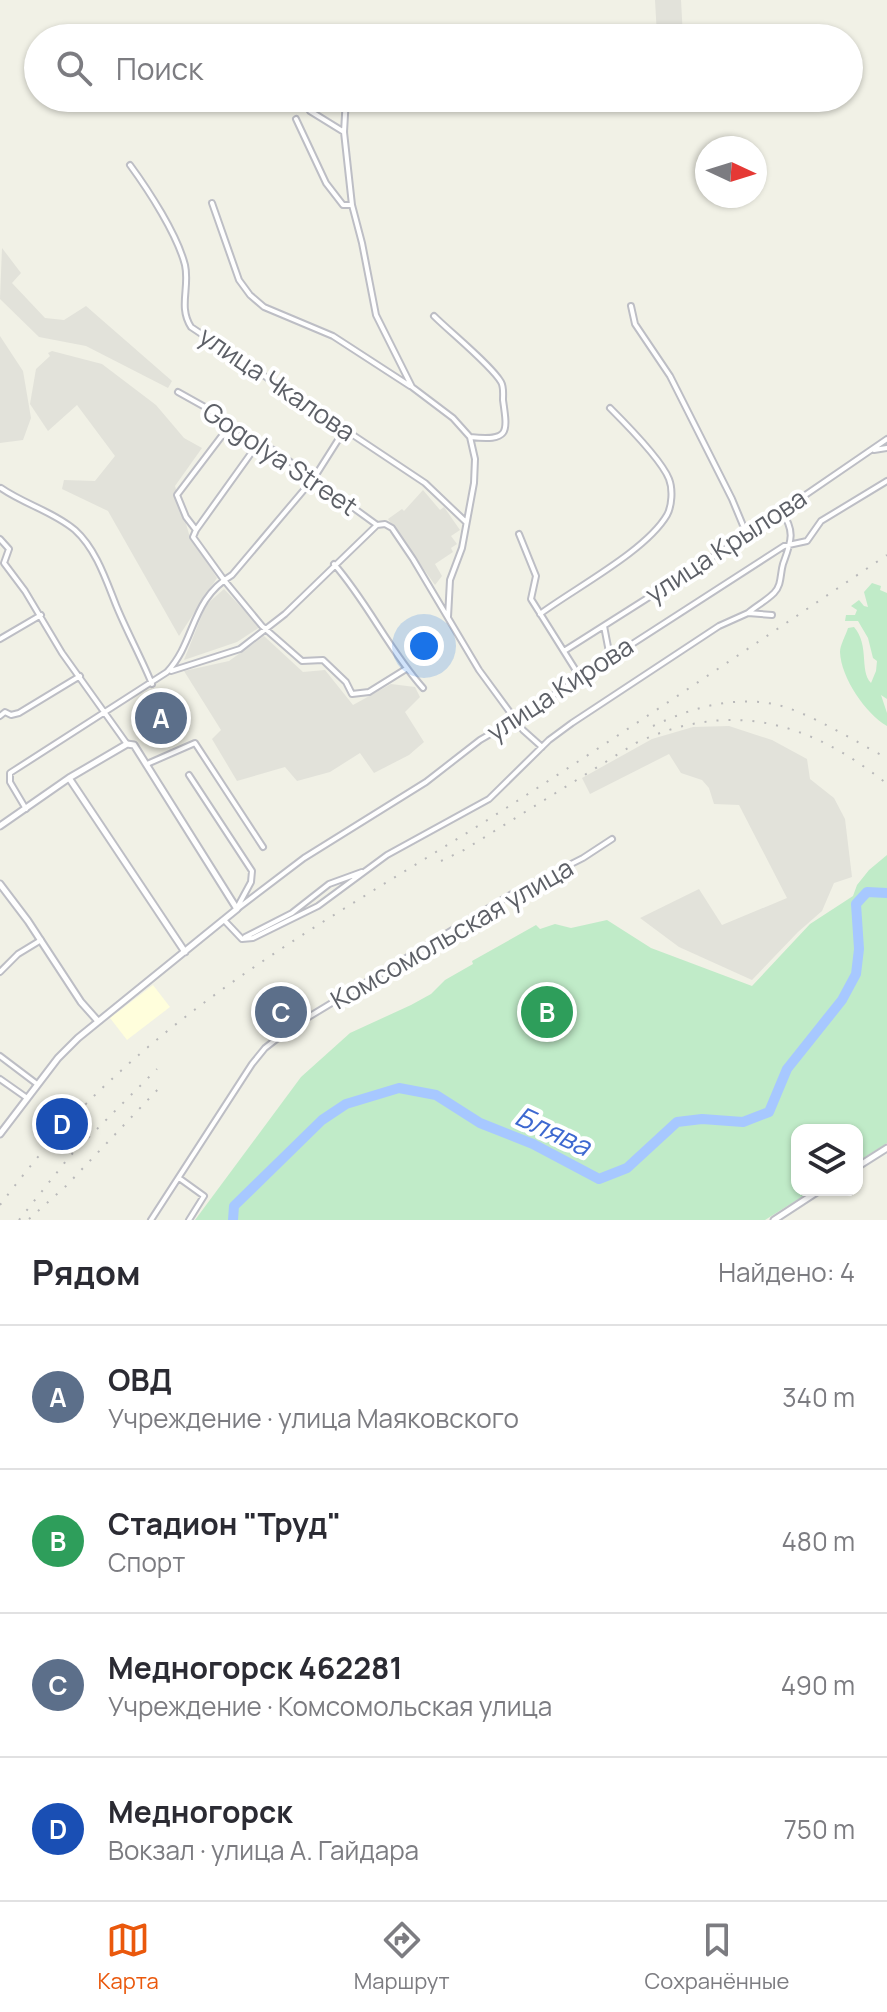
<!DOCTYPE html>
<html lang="ru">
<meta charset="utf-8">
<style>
body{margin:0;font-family:Manrope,sans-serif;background:#f2f2f3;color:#2b2b33}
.controls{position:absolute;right:24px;bottom:24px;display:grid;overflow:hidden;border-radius:16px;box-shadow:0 2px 6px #0004}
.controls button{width:72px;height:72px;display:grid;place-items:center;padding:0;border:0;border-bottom:2px solid #e1e1e2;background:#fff;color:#2b2b33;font:40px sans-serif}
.compass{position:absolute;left:695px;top:136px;width:72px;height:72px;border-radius:50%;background:#fff;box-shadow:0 2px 6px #0004;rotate:94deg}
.you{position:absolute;left:424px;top:646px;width:28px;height:28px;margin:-20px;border:6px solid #fff;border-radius:50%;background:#1a73e8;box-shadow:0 0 0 12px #1a73e833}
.badge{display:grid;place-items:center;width:52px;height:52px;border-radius:50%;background:#ea580c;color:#fff;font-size:26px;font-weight:700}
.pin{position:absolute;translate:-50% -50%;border:4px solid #fff;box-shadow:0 2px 8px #0006}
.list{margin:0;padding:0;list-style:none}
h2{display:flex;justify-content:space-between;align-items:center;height:104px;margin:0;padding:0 32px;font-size:34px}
h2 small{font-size:26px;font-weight:400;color:#7c7c81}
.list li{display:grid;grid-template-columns:52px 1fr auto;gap:24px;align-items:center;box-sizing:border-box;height:144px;padding:0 32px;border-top:2px solid #e1e1e2}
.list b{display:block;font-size:30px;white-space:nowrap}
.list p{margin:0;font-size:26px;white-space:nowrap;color:#7c7c81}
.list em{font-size:26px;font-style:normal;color:#7c7c81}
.icon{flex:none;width:44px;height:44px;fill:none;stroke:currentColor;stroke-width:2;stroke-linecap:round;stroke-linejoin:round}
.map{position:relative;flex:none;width:887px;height:1220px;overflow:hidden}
.search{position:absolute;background:#fff;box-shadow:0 2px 6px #0004;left:24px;right:24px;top:24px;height:88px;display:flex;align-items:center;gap:20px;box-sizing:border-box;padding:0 28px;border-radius:44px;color:#7c7c81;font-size:30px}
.sheet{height:680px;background:#fff}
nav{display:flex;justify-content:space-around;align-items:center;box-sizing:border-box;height:112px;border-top:2px solid #e1e1e2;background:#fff;font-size:22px;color:#7c7c81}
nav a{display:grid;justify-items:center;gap:4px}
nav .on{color:#ea580c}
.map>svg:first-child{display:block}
.commercial{fill:#fffedc}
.industrial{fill:#e2e2da}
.green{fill:#c0ebc8}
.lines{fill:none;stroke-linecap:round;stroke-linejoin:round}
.river{stroke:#a7c8ff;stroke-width:10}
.minor-casing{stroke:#bdbec5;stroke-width:8}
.tertiary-casing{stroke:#bdbec5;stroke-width:9}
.minor{stroke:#fff;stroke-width:4}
.tertiary{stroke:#fff;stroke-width:5}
.rail{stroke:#b9b9ba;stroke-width:2;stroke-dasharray:2 10;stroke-linecap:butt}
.labels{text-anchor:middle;stroke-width:8;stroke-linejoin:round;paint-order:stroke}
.street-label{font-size:26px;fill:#5d6067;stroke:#fff}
.water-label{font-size:28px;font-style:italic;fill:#3d68d0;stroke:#fff}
</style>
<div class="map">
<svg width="887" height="1220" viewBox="0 0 887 1220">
<rect width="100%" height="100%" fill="#f1f1e6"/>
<path class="commercial" d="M153,985L170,1007L127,1040L110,1018Z"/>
<path class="industrial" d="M655,0H681L683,37L657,36Z
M2,248L21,273L12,283L45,318L64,320L86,306L172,381L168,388L86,346L39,337L0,299Z
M0,336L23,371L31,418L23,440L0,443Z
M52,351L102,364L156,405L184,438L202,448L175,486L189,534L217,578L179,636L108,511L62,489L64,480L95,481L115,456L77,405L48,431L30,404L36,369L50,356L48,353Z
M423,490L440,510L444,507L460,530L451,536L457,544L451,548L453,552L435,564L442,576L435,585L388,519L402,509L404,511Z
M224,589L260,627L237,642L184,660L206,605Z
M264,636L303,672L325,670L353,705L391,684L415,687L420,697L405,712L424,742L409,755L374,773L360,753L330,772L297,781L285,767L237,781L212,739L221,730L184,671L229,661Z
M729,726L772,740L807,759L810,779L834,798L845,819L852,877L834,883L822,911L798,932L752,980L679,947L640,918L699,889L722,925L787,898L739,805L714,804L709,788L702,780L681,773L669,754L590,794L582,778L652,739L693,727Z"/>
<path class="green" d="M872,583L881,586L880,590L887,593V699L881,695L887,713V726C866,714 841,678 840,652C840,645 846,635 848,628L854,627C870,646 859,670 871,683L876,671L877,661L873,658L868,638L858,621H845L846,615H855L857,610L851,606L859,600L864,606L868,607L864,592Z
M887,855V1143L857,1162V1130H797V1190H813L765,1220H195L301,1077L350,1033L411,1005L431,994L445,980L473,964L472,961L536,925L540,929L555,924L571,928L607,920L651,948L752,986L810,924L853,896L857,885L869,870Z"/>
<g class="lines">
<path class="river" d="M233,1220L234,1206L322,1120L346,1104L399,1088L436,1095L480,1123L533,1144L599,1179L627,1168L677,1122L702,1119L743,1122L769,1112L787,1069L842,1000L856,974L859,949L856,904L867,892L887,893"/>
<g class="minor-casing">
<path id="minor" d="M301,98L310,111L344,132
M346,98L344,132L352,205L362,243L376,315L412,387L453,418L470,437L475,459L474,483L462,548L450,580L448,617
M296,119L326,183L343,205H352
M130,165C149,191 177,234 185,265C190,287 178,307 191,327L425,483L466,522
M212,203L239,280L250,295L264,307L333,336L410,386
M631,306L635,324L670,376L732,499L747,535
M434,316C450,332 491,365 501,382C504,387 503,394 503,400C508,434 509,441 470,437
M178,392L221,416L231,431L246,441L274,450L377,525L385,524L392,528L413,559L479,670L523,730L542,747
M231,431L221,437L177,495L186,517L196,530L193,537L224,580L262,626L302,661L323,660L346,682L352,694L369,692L406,669
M874,450L887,448
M1,488C24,504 54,512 75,530C96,549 106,580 116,605C127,632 141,657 152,684
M196,530L257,445
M519,534L536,576L531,599L580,677
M0,539L9,549L4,563L25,591L62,653L127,744
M334,564C368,603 389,650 423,688
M748,613C756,606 766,601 774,593C782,585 780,574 783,564C791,542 796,531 781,511
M540,614C575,588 646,551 667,515C672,506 673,489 669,479C662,461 624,422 610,408
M604,626L609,652
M0,639L41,615
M564,651L747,535L887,439
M171,671L240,649L285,614L377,525
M0,716L5,712L11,715L19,713L80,676
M147,764L195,743L263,847
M189,775L252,871L251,882L238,906
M26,809L10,782V773L167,672C196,641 190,600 232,575L314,478L345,429
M237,909L304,858L426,782L480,740L516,719L784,546L807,541L821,521L887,481
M224,920L242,939L253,938L318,906L387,855L489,799L549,740L572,723L719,626L748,613L772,615
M245,937L292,913L329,884L362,872
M0,972L18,954L41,940
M0,1056L37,1084
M0,1079L27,1098
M179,1178L204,1196L189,1220
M151,1220L252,1064L265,1048L292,1027L512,894L583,858L612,839"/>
</g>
<g class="tertiary-casing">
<path id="tertiary" d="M69,778L185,952
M0,826L69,778L127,744L134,745L237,909L78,1038L58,1058L0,1134
M0,884L28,921L81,1002L97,1020
M857,1167L887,1148
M774,1220L820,1190"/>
</g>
<use href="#minor" class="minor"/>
<use href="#tertiary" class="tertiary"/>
<path class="rail" d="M653,726C691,708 731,696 774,704C807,711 856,742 887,758
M441,861L464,850L636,743C730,699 809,721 887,784
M0,1205C34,1160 70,1117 112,1079C223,975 361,900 489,819C624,733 755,644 887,555
M29,1219L66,1186L161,1086
M19,1220L70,1156L157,1069"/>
</g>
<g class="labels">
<g class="street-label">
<text transform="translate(277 384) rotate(34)" y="9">улица Чкалова</text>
<text transform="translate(280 459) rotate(34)" y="9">Gogolya Street</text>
<text transform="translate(726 546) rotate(-33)" y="9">улица Крылова</text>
<text transform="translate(560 689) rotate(-33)" y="9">улица Кирова</text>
<text transform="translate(452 934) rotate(-30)" y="9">Комсомольская улица</text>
</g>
<g class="water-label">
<text transform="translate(553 1131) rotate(25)" y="10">Блява</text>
</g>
</g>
</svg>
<div class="controls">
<button><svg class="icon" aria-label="layers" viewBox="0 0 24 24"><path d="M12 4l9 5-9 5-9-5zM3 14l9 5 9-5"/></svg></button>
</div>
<svg class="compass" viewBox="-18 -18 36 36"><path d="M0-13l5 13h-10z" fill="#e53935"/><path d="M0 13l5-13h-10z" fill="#7c7c81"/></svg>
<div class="you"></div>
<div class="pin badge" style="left:161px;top:718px;background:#5c6f8a">A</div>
<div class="pin badge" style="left:547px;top:1012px;background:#2e9e5b">B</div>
<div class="pin badge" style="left:281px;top:1012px;background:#5c6f8a">C</div>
<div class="pin badge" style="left:62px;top:1124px;background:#1a4fb4">D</div>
<div class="search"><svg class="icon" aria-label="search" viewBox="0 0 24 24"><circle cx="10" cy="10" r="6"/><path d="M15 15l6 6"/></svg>Поиск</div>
</div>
<section class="sheet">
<h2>Рядом<small>Найдено: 4</small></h2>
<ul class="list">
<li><span class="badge" style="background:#5c6f8a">A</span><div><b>ОВД</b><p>Учреждение · улица Маяковского</p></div><em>340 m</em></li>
<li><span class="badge" style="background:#2e9e5b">B</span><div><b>Стадион &quot;Труд&quot;</b><p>Спорт</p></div><em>480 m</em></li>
<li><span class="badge" style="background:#5c6f8a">C</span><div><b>Медногорск 462281</b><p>Учреждение · Комсомольская улица</p></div><em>490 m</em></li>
<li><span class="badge" style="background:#1a4fb4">D</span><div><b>Медногорск</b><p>Вокзал · улица А. Гайдара</p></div><em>750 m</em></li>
</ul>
</section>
<nav>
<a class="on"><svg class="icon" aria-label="map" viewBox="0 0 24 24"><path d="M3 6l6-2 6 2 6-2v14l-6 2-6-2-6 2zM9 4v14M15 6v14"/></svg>Карта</a>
<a><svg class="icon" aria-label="directions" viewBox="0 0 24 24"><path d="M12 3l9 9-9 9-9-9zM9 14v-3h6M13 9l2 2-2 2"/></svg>Маршрут</a>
<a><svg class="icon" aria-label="saved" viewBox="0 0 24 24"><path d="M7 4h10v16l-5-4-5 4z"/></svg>Сохранённые</a>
</nav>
